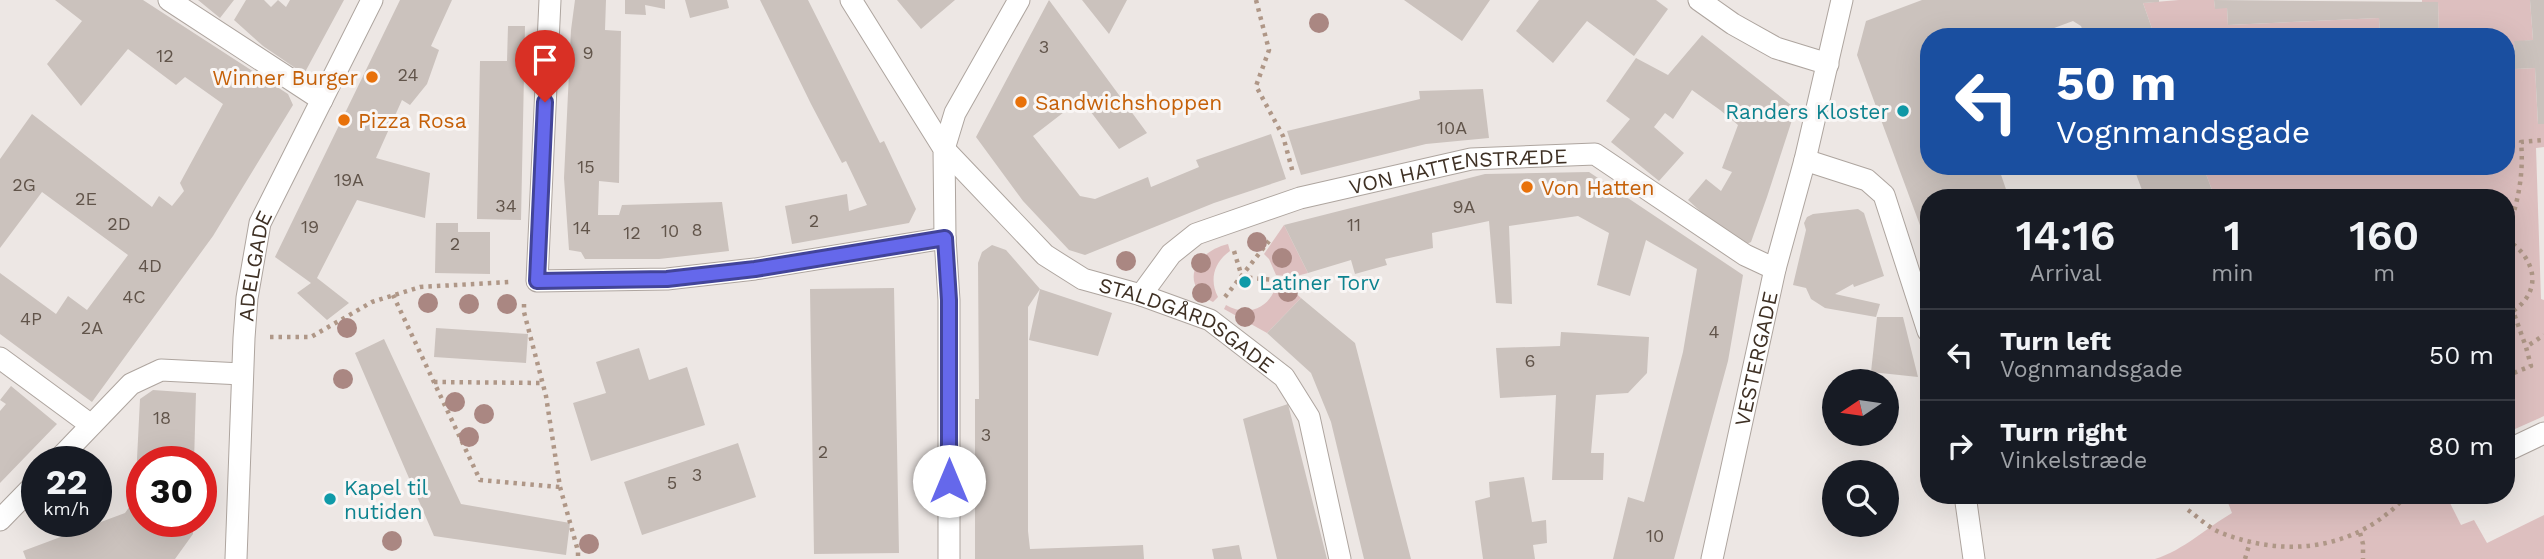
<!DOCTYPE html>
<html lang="en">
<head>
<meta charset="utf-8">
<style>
  :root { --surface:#171b24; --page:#20242c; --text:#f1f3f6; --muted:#9ea1a6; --line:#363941 }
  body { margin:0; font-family:"Work Sans",sans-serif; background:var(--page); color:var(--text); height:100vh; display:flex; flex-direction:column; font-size:26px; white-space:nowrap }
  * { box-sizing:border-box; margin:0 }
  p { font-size:23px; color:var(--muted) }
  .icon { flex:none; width:38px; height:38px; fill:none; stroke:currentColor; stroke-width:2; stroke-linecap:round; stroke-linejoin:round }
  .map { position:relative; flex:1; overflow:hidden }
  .details { position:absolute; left:1920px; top:189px; width:595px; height:315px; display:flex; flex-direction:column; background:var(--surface); border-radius:28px; box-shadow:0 7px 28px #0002 }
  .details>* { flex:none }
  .banner { position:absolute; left:1920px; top:28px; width:595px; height:147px; border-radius:28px; box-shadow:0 7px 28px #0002; background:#1a4fa0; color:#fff; overflow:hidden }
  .needle { width:46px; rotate:257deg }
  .controls { position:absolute; left:1822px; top:369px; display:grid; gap:14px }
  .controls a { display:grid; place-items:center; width:77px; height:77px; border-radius:50%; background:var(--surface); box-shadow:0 7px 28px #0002; font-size:35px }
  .speed { position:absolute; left:21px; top:446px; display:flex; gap:14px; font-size:35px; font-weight:700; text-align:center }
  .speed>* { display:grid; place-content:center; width:91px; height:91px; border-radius:50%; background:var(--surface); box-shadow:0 7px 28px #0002; line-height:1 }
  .speed small { font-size:18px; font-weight:400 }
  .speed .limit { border:10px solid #d22; background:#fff; color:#111 }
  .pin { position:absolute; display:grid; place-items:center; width:60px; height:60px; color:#fff; margin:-72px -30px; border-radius:50% 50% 50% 0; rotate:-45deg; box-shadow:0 0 7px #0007 }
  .pin .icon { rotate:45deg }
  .me { position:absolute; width:77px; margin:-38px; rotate:0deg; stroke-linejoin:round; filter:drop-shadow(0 0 5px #0008) }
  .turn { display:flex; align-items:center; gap:24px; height:147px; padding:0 21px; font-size:32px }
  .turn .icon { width:91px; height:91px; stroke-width:2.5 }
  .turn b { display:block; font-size:49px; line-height:60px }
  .eta { display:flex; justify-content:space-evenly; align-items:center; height:119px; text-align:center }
  .eta b { font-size:42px; font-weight:600; line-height:49px }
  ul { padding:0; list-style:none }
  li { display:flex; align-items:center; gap:21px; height:91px; padding:0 21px; border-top:2px solid var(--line) }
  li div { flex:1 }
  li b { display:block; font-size:26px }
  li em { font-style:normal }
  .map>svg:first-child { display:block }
  .green { fill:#ddbfbf }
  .building { fill:#cbc2bd }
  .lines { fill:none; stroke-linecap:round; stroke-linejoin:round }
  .minor-casing { stroke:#aea59f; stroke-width:23 }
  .path { stroke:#af9787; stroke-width:4.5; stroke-dasharray:3.5 5; stroke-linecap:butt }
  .minor { stroke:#fff; stroke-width:21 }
  .tree { fill:#aa8782 }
  .route-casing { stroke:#424499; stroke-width:18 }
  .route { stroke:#6568eb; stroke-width:12 }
  .food-dot { fill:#e8710a; stroke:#f9f6f5; stroke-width:2.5 }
  .culture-dot { fill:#0f9aa8; stroke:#f9f6f5; stroke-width:2.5 }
  .labels { text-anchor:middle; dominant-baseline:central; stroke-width:6; stroke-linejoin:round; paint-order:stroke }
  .number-label { font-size:18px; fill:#61544a }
  .food-label { font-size:21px; fill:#c56008; stroke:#f9f6f5; text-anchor:start }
  .culture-label { font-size:21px; fill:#0d838f; stroke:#f9f6f5; text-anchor:start }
  .street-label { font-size:21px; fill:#3e3024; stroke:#f9f6f5 }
</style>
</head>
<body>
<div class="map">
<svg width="2544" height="559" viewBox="0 0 2544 559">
  <rect width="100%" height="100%" fill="#ede7e4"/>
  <path class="green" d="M2179 0H2214L2215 8H2227L2228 25 2379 18 2380 37H2155L2143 3Z
    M2422 0H2530L2533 40 2514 42 2515 69 2535 68 2538 124H2544V147L2536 148 2541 299 2544 300V416L2506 433V348L2510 346 2506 335V198H2215L2203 166H2506V37H2439L2438 2 2422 3Z
    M1284 225 1308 273 1293 277 1276 275 1269 259 1264 254Z
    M1228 244 1230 251C1214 262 1209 280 1218 297L1213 302C1178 284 1195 252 1228 244Z
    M1276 285 1288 286 1301 298 1267 333 1224 309 1226 305C1247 317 1270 309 1276 285Z
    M2225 495H2446L2461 525 2474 520 2487 543 2544 515V559H2155C2184 550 2206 528 2232 513Z"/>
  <path class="building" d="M55 0H143L288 94 293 105 213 236 92 402 0 334V273L56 314 68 296 87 310 128 255 42 192 0 248V159L32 114 152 207 159 196 172 206 184 191 180 183 223 104 185 77 176 85 128 49 81 106 47 64 82 21Z
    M198 0H234L220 18Z
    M246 0H264L271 7 278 0 286 7 290 0H344L304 74 263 46 234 20Z
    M400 0H452L431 46 439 50 427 84 410 105 402 100 376 158 430 173 425 218 357 200 317 278 349 303 327 320 297 293 311 283 275 257Z
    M575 0H606L605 30 621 31 619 183 599 181 598 215H619L622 205 722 202 729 251 659 259H585L581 252 569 250 564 178 571 30Z
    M625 0H665V9L645 5 646 15 625 14Z
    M685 0H727L729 8 690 18Z
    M760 0H808L880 143 884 141 916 209 909 223 792 244 785 206 847 194 849 211 867 205 846 161 842 163 811 104Z
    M897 0H955L921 29Z
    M1049 0 1147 133 1119 149 1081 99 1033 136 1080 196 1095 199 1148 177 1151 187 1199 167 1196 160 1271 134 1286 179 1214 203 1085 255 1069 250 1023 201 976 137Z
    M1082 0H1127L1109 34Z
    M1404 0H1490L1462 41Z
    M1539 0H1656L1668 9 1634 56 1587 21 1553 63 1516 31Z
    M1922 0H2159V2L2143 3 2155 37H2085L2081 26 2073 21 2030 37H1928V166H1998L2009 198H1928V247L1857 55 1866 21Z
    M2214 0 2438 2 2439 37H2380L2379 18 2228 25 2227 8 2215 9Z
    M2530 0H2544V124H2538L2535 68 2515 69 2514 41 2533 40Z
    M508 26H525L521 220 477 219 480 61H507Z
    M1702 35 1791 105 1792 120 1767 197 1751 242 1743 246 1724 233 1688 200 1706 179 1721 191 1732 172 1722 168 1738 125 1720 110 1692 90 1673 119 1665 113 1654 127 1684 153 1659 181 1611 142 1630 119 1606 101 1636 58 1668 75Z
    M1483 89 1489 138 1426 144 1301 175 1287 131 1420 99 1419 91Z
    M2133 166H2203L2215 198H2145Z
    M1589 172 1743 275 1728 361 1674 559H1613L1628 497 1644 502 1683 352 1697 269 1646 240 1630 296 1597 285 1609 233 1578 216 1509 226 1512 304 1496 303 1489 221 1432 233 1433 248 1385 259 1387 265 1355 274 1351 260 1308 273 1284 225 1485 174Z
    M1858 209 1864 213 1884 276 1854 287 1853 284 1835 294 1880 304 1876 317 1825 308 1811 299 1806 288 1793 285 1806 230 1804 223 1807 217 1813 214Z
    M436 223H458V232H490V274L435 273Z
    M992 245 1006 250 1040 289 1112 313 1098 356 1029 340 1040 289 1028 307V531L1030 549 1143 545 1144 559H975V399H979L978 263 982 252Z
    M894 288 899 553 814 554 810 289Z
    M1301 298 1355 343 1411 559H1364L1331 422 1311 373 1267 333Z
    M1877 317H1903L1918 377 1871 372Z
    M436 328 528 334 526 363 434 357Z
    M1561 332 1649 337 1647 373 1628 393 1596 395 1591 453H1604L1603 480H1552L1556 395 1500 398 1496 348 1560 346Z
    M384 339 461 504 570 523 566 555 434 536 355 353Z
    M639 348 649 380 687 367 705 425 591 461 573 403 606 393 596 362Z
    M11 386 57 424 0 483V411L6 404 0 400Z
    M153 390 196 393 194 462H142V522H193V534L175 559H26L23 551 125 513 135 499 140 399Z
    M1288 404 1327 559H1277L1243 419Z
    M738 443 756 497 642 535 624 482Z
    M1524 477 1532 522 1546 520 1547 543 1533 545 1535 559H1483L1475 501 1490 497 1489 482Z
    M1239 545 1242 559H1214L1212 549Z"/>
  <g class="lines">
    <defs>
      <g id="minor">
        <path d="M169 0 322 100"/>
        <path d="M550 0 537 281 667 279 755 269 945 238"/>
        <path d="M851 0 944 149 945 238 949 300V559"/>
        <path d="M1699 0 1733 24 1776 48 1828 64"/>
        <path id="s1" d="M944 149 1045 255 1083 279 1141 295 1210 320 1284 377 1309 417 1340 559"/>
        <path d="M944 149 955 113 1019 0"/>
        <path d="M1805 160 1867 180 1884 195 1928 331"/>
        <path id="s2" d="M1141 295 1171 254 1196 234 1300 198 1471 159 1595 154 1745 255 1775 269"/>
        <path d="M0 358 91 425"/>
        <path d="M2506 451 2544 433"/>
        <path d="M56 462 131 384 161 370 242 374"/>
        <path d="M1965 495 1974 559"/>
        <path d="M0 520 37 482"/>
        <path id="s3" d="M236 559 244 338 247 298 260 223 372 0"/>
        <path id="s4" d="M1712 559 1775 269 1805 160 1842 0"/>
      </g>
    </defs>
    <use href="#minor" class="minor-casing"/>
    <path class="path" d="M1256 0 1269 50 1256 86 1283 136 1293 173
      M2506 234C2518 205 2524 174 2521 142L2544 140
      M2506 239C2535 257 2544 290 2513 311L2526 347
      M1234 251 1242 277 1295 282 1308 289
      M393 295 480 480 560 487
      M1225 297 1269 241
      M524 304V312L546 396 560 487 578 551V559
      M270 337H311L372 302 420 287 509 282
      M2506 376 2531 366 2526 347 2544 335
      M434 382 543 383
      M2188 510C2198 517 2208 527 2219 532 2286 559 2358 550 2407 495
      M2360 533 2363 544V559
      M2245 559 2250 542"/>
    <use href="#minor" class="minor"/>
  </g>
  <g class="tree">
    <circle cx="1319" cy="23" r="10"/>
    <circle cx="1257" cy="242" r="10"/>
    <circle cx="1282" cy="258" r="10"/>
    <circle cx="1126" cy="261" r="10"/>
    <circle cx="1201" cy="263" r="10"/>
    <circle cx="1288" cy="292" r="10"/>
    <circle cx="1202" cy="293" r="10"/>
    <circle cx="428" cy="303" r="10"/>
    <circle cx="469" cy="304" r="10"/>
    <circle cx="507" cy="304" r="10"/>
    <circle cx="1245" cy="317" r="10"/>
    <circle cx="347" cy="328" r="10"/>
    <circle cx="343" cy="379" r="10"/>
    <circle cx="455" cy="402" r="10"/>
    <circle cx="484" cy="414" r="10"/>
    <circle cx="469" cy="437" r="10"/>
    <circle cx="392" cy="541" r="10"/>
    <circle cx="589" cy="544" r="10"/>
  </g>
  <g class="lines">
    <defs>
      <path id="route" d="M545 102 537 281 667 279 755 269 945 238 949 300V481"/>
    </defs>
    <use href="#route" class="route-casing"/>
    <use href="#route" class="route"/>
  </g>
  <g class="food-dot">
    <circle cx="372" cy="77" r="7"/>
    <circle cx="1021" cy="102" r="7"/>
    <circle cx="344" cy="120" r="7"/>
    <circle cx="1527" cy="187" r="7"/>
  </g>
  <g class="culture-dot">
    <circle cx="1903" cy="111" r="7"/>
    <circle cx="1245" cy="282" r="7"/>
    <circle cx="330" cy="499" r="7"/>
  </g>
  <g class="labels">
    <g class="number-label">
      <text x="1044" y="46">3</text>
      <text x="588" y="52">9</text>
      <text x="165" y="55">12</text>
      <text x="408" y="74">24</text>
      <text x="1452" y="127">10A</text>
      <text x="586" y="166">15</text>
      <text x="349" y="179">19A</text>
      <text x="24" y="184">2G</text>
      <text x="86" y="198">2E</text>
      <text x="506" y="205">34</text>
      <text x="1464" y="206">9A</text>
      <text x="814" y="220">2</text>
      <text x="119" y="223">2D</text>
      <text x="1354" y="224">11</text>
      <text x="310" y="226">19</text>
      <text x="582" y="227">14</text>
      <text x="697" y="229">8</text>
      <text x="670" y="230">10</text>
      <text x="632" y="232">12</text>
      <text x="455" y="243">2</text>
      <text x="150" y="265">4D</text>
      <text x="134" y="296">4C</text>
      <text x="31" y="318">4P</text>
      <text x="92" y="327">2A</text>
      <text x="1714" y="331">4</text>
      <text x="1530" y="360">6</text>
      <text x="162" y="417">18</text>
      <text x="986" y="434">3</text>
      <text x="823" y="451">2</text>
      <text x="697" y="474">3</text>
      <text x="672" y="482">5</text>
      <text x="1655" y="535">10</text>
    </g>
    <g class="food-label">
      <text x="358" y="77" text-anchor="end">Winner Burger</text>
      <text x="1035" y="102">Sandwichshoppen</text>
      <text x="358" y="120">Pizza Rosa</text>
      <text x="1541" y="187">Von Hatten</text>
    </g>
    <g class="culture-label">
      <text x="1889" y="111" text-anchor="end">Randers Kloster</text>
      <text x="1259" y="282">Latiner Torv</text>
      <text x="344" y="487">Kapel til<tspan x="344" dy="24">nutiden</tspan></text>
    </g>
    <g class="street-label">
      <text stroke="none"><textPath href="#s2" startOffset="354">VON HATTENSTRÆDE</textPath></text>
      <text stroke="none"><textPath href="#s3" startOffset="294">ADELGADE</textPath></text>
      <text stroke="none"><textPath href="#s1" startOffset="306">STALDGÅRDSGADE</textPath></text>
      <text stroke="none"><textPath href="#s4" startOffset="205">VESTERGADE</textPath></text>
    </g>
  </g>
</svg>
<div class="controls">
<a><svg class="needle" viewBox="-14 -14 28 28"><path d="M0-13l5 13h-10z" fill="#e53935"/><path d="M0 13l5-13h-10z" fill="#9ea1a6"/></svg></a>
<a><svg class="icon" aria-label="search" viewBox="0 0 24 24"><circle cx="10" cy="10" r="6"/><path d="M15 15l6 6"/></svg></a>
</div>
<div class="speed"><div>22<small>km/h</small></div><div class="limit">30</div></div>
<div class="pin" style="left:545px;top:102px;background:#d93025"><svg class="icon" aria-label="arrive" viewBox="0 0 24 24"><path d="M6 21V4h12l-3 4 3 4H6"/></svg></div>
<svg class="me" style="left:949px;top:481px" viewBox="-20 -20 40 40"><circle r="19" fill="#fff"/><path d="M0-13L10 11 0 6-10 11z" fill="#6568eb"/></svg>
<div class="banner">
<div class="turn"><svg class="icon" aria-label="left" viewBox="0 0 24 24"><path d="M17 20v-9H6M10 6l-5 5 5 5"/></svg><div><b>50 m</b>Vognmandsgade</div></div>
</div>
<section class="details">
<div class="eta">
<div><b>14:16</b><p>Arrival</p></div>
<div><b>1</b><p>min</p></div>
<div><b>160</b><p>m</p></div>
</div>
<ul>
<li><svg class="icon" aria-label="left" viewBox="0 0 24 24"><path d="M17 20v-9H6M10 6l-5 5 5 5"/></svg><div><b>Turn left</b><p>Vognmandsgade</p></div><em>50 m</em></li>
<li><svg class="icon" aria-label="right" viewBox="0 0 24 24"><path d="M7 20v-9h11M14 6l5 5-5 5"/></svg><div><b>Turn right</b><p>Vinkelstræde</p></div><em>80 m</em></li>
</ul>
</section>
</div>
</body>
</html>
